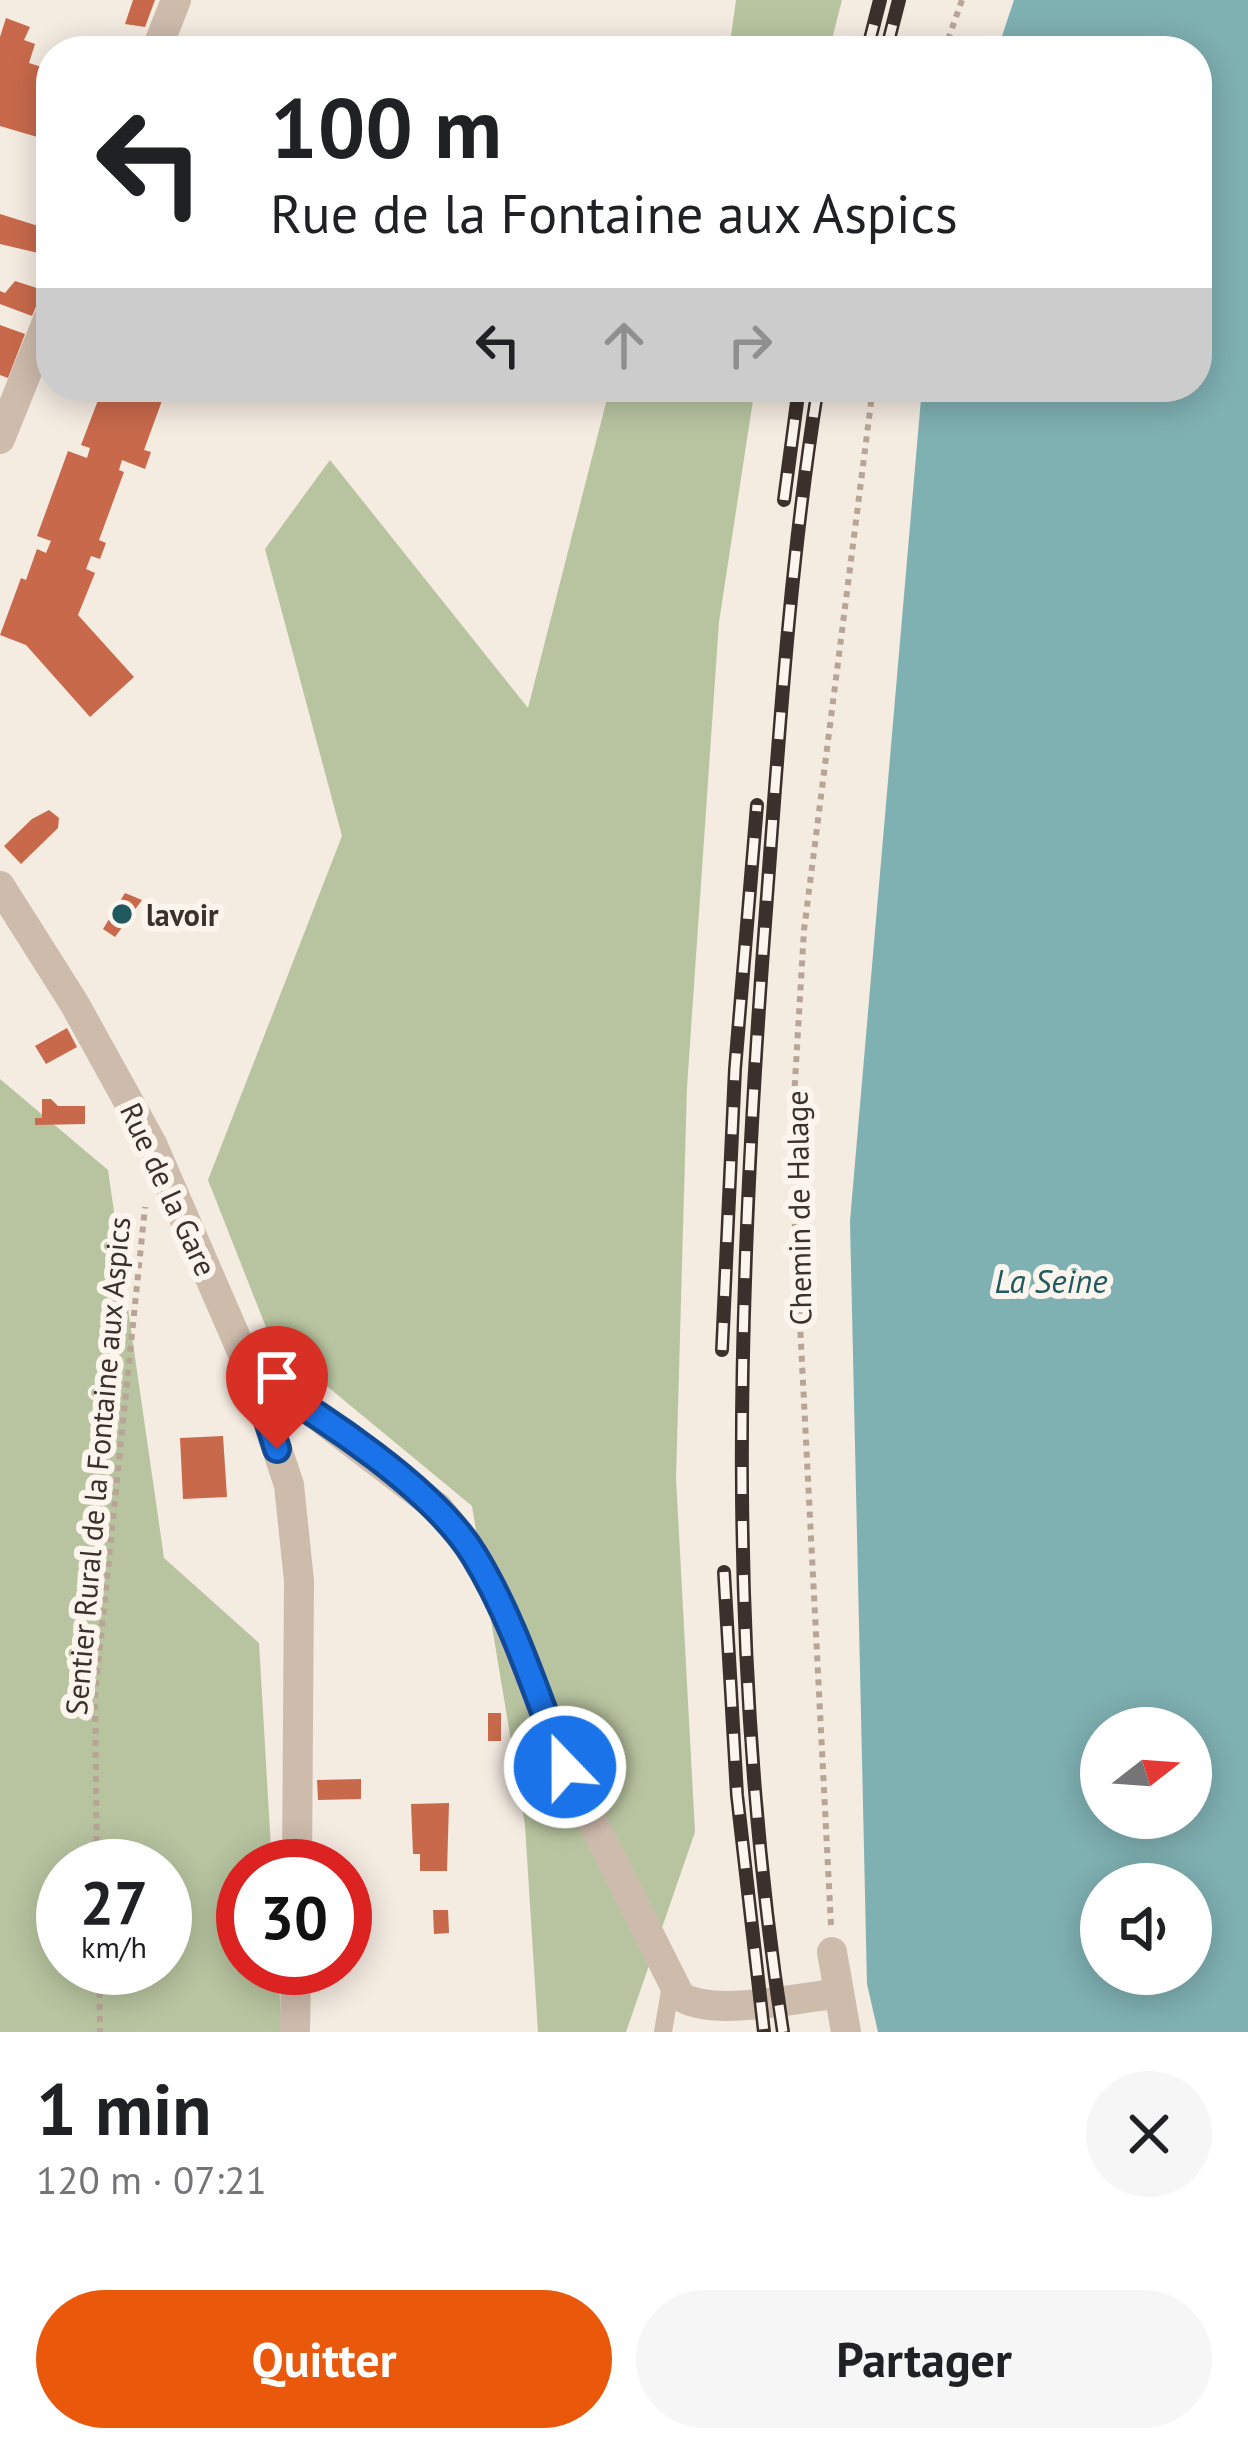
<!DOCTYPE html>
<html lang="fr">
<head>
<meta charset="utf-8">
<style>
  :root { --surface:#fff; --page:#f6f6f6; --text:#202124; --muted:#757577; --accent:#ea580c }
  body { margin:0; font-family:"PT Sans",sans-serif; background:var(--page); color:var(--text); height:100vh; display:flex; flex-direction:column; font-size:45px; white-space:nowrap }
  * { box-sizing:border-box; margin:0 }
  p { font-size:39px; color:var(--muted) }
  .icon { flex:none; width:66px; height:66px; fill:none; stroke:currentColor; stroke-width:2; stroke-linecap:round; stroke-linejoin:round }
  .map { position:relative; height:2032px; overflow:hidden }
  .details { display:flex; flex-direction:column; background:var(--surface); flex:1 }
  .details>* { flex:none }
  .top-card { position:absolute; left:36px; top:36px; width:1176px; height:366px; border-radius:48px; box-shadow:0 6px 30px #0003; background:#fff; color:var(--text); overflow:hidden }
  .needle { width:78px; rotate:73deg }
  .controls { position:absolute; left:1080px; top:1707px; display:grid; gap:24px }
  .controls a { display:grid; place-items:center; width:132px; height:132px; border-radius:50%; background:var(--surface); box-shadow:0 6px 30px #0003; font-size:60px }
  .speed { position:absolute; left:36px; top:1839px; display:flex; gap:24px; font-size:60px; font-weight:700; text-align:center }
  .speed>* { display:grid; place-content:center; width:156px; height:156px; border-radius:50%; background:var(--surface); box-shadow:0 6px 30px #0003; line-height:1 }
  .speed small { font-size:30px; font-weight:400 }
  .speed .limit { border:18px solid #d22; background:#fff; color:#111 }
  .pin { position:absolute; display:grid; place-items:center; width:102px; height:102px; color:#fff; margin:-123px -51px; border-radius:50% 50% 50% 0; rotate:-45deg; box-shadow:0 0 12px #0007 }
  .pin .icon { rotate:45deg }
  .me { position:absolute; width:132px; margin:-66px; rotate:338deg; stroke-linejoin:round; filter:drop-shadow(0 0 9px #0008) }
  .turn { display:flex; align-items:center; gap:42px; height:252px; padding:0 36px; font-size:54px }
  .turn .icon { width:156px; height:156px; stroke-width:2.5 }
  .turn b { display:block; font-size:84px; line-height:102px }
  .lanes { display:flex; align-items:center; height:114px; padding:0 36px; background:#0003; justify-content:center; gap:60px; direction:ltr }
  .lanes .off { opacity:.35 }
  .round { display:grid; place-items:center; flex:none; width:126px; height:126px; border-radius:63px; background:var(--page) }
  .summary { display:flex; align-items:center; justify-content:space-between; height:204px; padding:0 36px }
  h1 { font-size:72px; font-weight:700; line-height:90px }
  .button { display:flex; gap:24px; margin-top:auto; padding:24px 36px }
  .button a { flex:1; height:138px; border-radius:72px; background:var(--accent); color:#fff; font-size:48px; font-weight:700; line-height:138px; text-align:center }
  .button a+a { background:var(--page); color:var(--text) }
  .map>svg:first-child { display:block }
  .green { fill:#b8c4a0; fill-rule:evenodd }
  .water { fill:#7fb0b2; fill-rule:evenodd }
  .building { fill:#c8694b }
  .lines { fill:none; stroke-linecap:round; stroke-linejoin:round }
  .path { stroke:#b9a596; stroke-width:6; stroke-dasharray:6 6; stroke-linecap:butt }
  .lane { stroke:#cdbbac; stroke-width:18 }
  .street { stroke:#cdbbac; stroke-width:30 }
  .rail-casing { stroke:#3b302b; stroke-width:14 }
  .rail { stroke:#fbf5ee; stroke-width:9; stroke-dasharray:27; stroke-linecap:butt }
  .route-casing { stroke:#114b97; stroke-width:30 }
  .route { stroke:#1a73e8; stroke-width:21 }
  .poi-dot { fill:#1f5a5e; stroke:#fbf5ee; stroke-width:4.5 }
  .labels { text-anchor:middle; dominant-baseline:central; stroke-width:12; stroke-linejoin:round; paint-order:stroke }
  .poi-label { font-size:30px; font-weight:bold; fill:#3b302b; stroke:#fbf5ee; text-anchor:start }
  .street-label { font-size:30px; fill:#3b302b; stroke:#fbf5ee }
  .water-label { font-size:33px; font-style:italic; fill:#1f5a5e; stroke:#fbf5ee }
</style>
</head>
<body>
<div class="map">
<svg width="1248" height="2032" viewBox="0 0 1248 2032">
  <rect width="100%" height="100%" fill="#f4ebe1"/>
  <path class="green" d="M736 0H842L829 51H729Z
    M610 387H755L719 622 687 1087 676 1478 695 1832 626 2032H538L525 1825 472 1506 271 1340 208 1180 342 836 265 549 330 460 528 708Z
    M0 1079 108 1170 164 1558 259 1643 272 1866H243V1968H278L282 2032H0ZM63 1866H165V1968H63Z"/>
  <path class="water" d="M1014 0H1248V2032H878L867 1984 850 1221 922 387H1197V51H997ZM1101 1728H1191V1818H1101ZM1101 1884H1191V1974H1101Z"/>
  <path class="building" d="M133 0H155L145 27 125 24Z
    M6 18 30 27 24 40 35 44 29 63 51 70V141L0 126V37Z
    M0 214 51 230V256L0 244Z
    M15 281 43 290 32 316 0 304V291L5 293Z
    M0 325 25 334 8 378 0 375Z
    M103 387H167L144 450 151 452 145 469 122 460 119 470 124 472 99 540 106 543 100 559 91 556 86 569 95 573 78 615 134 677 90 717 26 645 0 635 21 578 26 580 37 549 46 553 51 541 37 536 68 451 87 458 90 448 81 445Z
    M49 810 59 818 58 828 21 864 4 846 32 819Z
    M125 893 142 900 115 937 103 929Z
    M67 1028 77 1047 46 1064 35 1046Z
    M42 1099H51L58 1106H85V1124L35 1125V1118H42Z
    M223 1436 227 1497 183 1499 180 1438Z
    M488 1713H501V1741H488Z
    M361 1779V1799L318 1800 317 1780Z
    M449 1803 447 1871H420V1854H413L411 1804Z
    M433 1910H448L449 1933 434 1934Z"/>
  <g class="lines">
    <path class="path" d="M944 51 962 0
      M97 1866 95 1695 145 1207
      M831 1925 791 1149 804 930 873 387
      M99 1968 100 2032"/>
    <path class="lane" d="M663 2032 671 1985"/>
    <path class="street" d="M156 51 176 0
      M0 439 51 312
      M0 886 74 1003 152 1144 253 1377 289 1485 299 1581 297 1866
      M253 1377 307 1408 438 1508 473 1551 498 1597 565 1767 680 1996C713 2018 797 1997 837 1994
      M832 1952 846 2032
      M295 2032 296 1968"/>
    <defs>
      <path id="rail" d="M867 51 880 0
        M886 51 899 0
        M784 500 799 387
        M722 1350 735 1069 757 805
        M724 1572 737 1795 764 2032
        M783 2032C725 1652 737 1292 766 910 779 736 790 560 818 387"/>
    </defs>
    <use href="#rail" class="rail-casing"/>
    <use href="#rail" class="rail"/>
  </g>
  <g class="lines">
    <defs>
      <path id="route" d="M277 1449 254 1376C321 1415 434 1489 474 1555 514 1620 537 1697 565 1767"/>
    </defs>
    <use href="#route" class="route-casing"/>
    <use href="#route" class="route"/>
  </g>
  <circle class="poi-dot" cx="122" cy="914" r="12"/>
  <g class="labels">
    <g class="poi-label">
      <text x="146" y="914">lavoir</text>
    </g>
    <g class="street-label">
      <text transform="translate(169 1189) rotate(65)">Rue de la Gare</text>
      <text transform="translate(798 1208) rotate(-91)">Chemin de Halage</text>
      <text transform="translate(97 1466) rotate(-85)">Sentier Rural de la Fontaine aux Aspics</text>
    </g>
    <g class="water-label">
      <text x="1051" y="1280">La Seine</text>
    </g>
  </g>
</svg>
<div class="controls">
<a><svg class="needle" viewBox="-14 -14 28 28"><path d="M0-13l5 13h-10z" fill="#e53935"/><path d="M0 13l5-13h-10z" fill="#757577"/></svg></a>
<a><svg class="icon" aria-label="sound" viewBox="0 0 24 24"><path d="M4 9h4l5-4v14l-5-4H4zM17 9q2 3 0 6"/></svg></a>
</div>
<div class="speed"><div>27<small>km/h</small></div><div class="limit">30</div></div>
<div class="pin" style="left:277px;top:1449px;background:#d93025"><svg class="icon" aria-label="arrive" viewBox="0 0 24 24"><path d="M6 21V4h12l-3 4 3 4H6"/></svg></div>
<svg class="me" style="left:565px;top:1767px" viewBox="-20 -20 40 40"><circle r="17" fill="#1a73e8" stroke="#fff" stroke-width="3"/><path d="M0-11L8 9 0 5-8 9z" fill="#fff"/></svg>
<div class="top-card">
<div class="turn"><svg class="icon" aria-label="left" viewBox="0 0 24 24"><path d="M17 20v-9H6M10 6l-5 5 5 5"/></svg><div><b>100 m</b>Rue de la Fontaine aux Aspics</div></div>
<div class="lanes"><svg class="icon" aria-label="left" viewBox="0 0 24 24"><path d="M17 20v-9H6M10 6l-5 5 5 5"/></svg><svg class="icon off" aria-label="ahead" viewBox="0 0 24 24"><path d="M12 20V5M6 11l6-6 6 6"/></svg><svg class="icon off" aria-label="right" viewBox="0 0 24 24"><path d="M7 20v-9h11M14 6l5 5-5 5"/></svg></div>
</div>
</div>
<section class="details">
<div class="summary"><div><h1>1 min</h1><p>120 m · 07:21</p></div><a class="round"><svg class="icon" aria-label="close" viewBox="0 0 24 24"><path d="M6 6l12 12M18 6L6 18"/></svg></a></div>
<div class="button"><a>Quitter</a><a>Partager</a></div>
</section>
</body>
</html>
